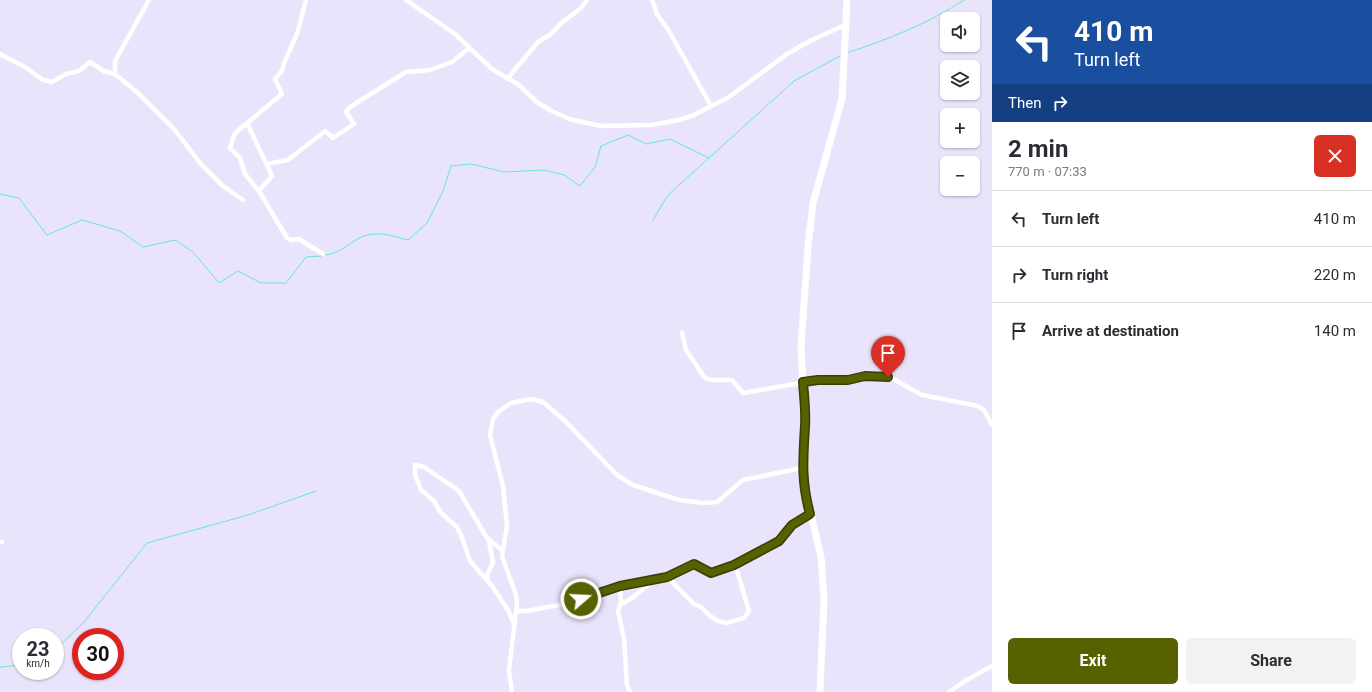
<!DOCTYPE html>
<html lang="en">
<head>
<meta charset="utf-8">
<style>
  :root { --surface:#fff; --page:#f2f2f3; --text:#2b2b33; --muted:#7c7c81; --line:#e1e1e2; --accent:#586100 }
  body { margin:0; font-family:Roboto,sans-serif; background:var(--page); color:var(--text); height:100vh; display:flex; flex-direction:column; font-size:15px; white-space:nowrap }
  * { box-sizing:border-box; margin:0 }
  p { font-size:13px; color:var(--muted) }
  .icon { flex:none; width:22px; height:22px; fill:none; stroke:currentColor; stroke-width:2; stroke-linecap:round; stroke-linejoin:round }
  .map { position:relative; flex:1; overflow:hidden }
  .side { display:flex; flex-direction:column; background:var(--surface); width:380px }
  .side>* { flex:none }
  .top-card { background:#1a4fa0; color:#fff; overflow:hidden }
  .buttons { position:absolute; left:940px; top:12px; display:grid; gap:8px }
  .buttons a { display:grid; place-items:center; width:40px; height:40px; border-radius:6px; background:var(--surface); box-shadow:0 1px 3px #0004; font-size:20px }
  .speed { position:absolute; left:12px; top:628px; display:flex; gap:8px; font-size:20px; font-weight:700; text-align:center }
  .speed>* { display:grid; place-content:center; width:52px; height:52px; border-radius:50%; background:var(--surface); box-shadow:0 1px 3px #0004; line-height:1 }
  .speed small { font-size:10px; font-weight:400 }
  .speed .limit { border:6px solid #d22; background:#fff; color:#111 }
  .pin { position:absolute; display:grid; place-items:center; width:34px; height:34px; color:#fff; margin:-41px -17px; border-radius:50% 50% 50% 0; rotate:-45deg; box-shadow:0 0 4px #0007 }
  .pin .icon { rotate:45deg }
  .me { position:absolute; width:44px; margin:-22px; rotate:71deg; stroke-linejoin:round; filter:drop-shadow(0 0 3px #0008) }
  .turn { display:flex; align-items:center; gap:14px; height:84px; padding:0 16px; font-size:18px }
  .turn .icon { width:52px; height:52px; stroke-width:2.5 }
  .turn b { display:block; font-size:28px; line-height:34px }
  .then { display:flex; align-items:center; height:38px; padding:0 16px; background:#0003; gap:8px; font-size:15px }
  .round { display:grid; place-items:center; flex:none; width:42px; height:42px; border-radius:6px; background:var(--page) }
  .summary { display:flex; align-items:center; justify-content:space-between; height:68px; padding:0 16px }
  h1 { font-size:24px; font-weight:700; line-height:30px }
  .primary-button { display:flex; gap:8px; margin-top:auto; padding:8px 16px }
  .primary-button a { flex:1; height:46px; border-radius:6px; background:var(--accent); color:#fff; font-size:16px; font-weight:700; line-height:46px; text-align:center }
  .primary-button a+a { background:var(--page); color:var(--text) }
  ul { padding:0; list-style:none }
  li { display:flex; align-items:center; gap:12px; height:56px; padding:0 16px; border-top:1px solid var(--line) }
  li div { flex:1 }
  li b { display:block; font-size:15px }
  li em { font-style:normal }
  main { display:flex; flex:1; min-height:0 }
  .map>svg:first-child { display:block }
  .lines { fill:none; stroke-linecap:round; stroke-linejoin:round }
  .stream { stroke:#64e9cb; stroke-width:1 }
  .street { stroke:#fff; stroke-width:4.5 }
  .secondary { stroke:#fff; stroke-width:7 }
  .route-casing { stroke:#393f00; stroke-width:10 }
  .route { stroke:#586100; stroke-width:7 }
</style>
</head>
<body>
<main>
<div class="map">
<svg width="992" height="692" viewBox="0 0 992 692">
  <rect width="100%" height="100%" fill="#e9e4fb"/>
  <g class="lines">
    <path class="stream" d="M847 53C888 39 928 24 964 0
      M0 194 19 198 47 235 82 220 120 231 143 247 175 240 193 252 219 283 238 271 261 283H286L306 257 322 256
      M653 220 668 195 794 81 840 56
      M325 255C341 254 350 241 364 236 379 231 393 236 408 240L427 223 443 191 451 166 471 164 504 172 544 170 564 175 580 186 595 167 601 146 628 135 646 144 670 139 709 158
      M55 650 84 622 147 543 248 515 316 491
      M0 667 21 665"/>
    <path class="street" d="M306 0 297 34 284 63 282 71 275 79 282 94 235 133 230 148 240 158 245 174 259 191 287 238 291 240 299 239 323 254
      M406 0 455 34 492 69 519 85 538 103 550 110 569 119 601 126 651 125 679 120 694 115 729 97 787 54 810 41 845 25
      M652 0 657 14 669 31 711 106
      M0 54 25 67 43 80 52 82 66 74 79 71 90 62 104 71 115 74 138 93 174 129 201 164 223 186 243 200
      M115 74V61L149 0
      M507 79 538 42 551 34 560 24 581 8 587 0
      M247 123 272 176 259 191
      M267 164 288 160 325 131 333 138 354 124 346 112 350 107 406 72 430 70 452 62 469 48
      M682 333 686 350 705 378 713 380H732L743 393 818 380H843L865 376 880 377 893 379 922 395 978 406 984 410 992 425
      M0 542H2
      M502 550 487 538 459 491 424 467 415 465V474L421 490 434 501 441 513 457 527 463 540 470 561 492 586 508 610 514 624
      M667 577 694 604 701 607 710 616 718 621 726 623 744 618 749 611 735 564
      M487 580 488 573 493 563 489 541
      M620 586 621 603 618 611 624 639 627 685 630 692
      M620 605 632 598 654 580
      M516 611H527L565 604 620 586 667 577 694 564 709 573 716 571 779 541 792 525 810 514
      M512 692 509 670 517 603 516 595 502 556 507 526 503 486 490 435 493 419 498 412 511 403 531 399 543 402 566 422 617 475 633 485 679 500 703 503 717 502 743 480 802 468
      M949 692 965 681 992 666"/>
    <path class="secondary" d="M820 692 824 599 821 557 803 480 802 454 805 424 801 347 808 246 813 203 842 99 847 0"/>
  </g>
  <g class="lines">
    <defs>
      <path id="route" d="M581 599 620 586 667 577 694 564 711 573 734 565 779 541 792 525 810 514C801 481 803 459 805 426 806 411 804 397 803 382L818 380H848L865 376 888 377"/>
    </defs>
    <use href="#route" class="route-casing"/>
    <use href="#route" class="route"/>
  </g>
</svg>
<div class="buttons">
<a><svg class="icon" aria-label="sound" viewBox="0 0 24 24"><path d="M4 9h4l5-4v14l-5-4H4zM17 9q2 3 0 6"/></svg></a>
<a><svg class="icon" aria-label="layers" viewBox="0 0 24 24"><path d="M12 4l9 5-9 5-9-5zM3 14l9 5 9-5"/></svg></a>
<a>+</a>
<a>−</a>
</div>
<div class="speed"><div>23<small>km/h</small></div><div class="limit">30</div></div>
<div class="pin" style="left:888px;top:377px;background:#d93025"><svg class="icon" aria-label="arrive" viewBox="0 0 24 24"><path d="M6 21V4h12l-3 4 3 4H6"/></svg></div>
<svg class="me" style="left:581px;top:599px" viewBox="-20 -20 40 40"><circle r="17" fill="#586100" stroke="#fff" stroke-width="3"/><path d="M0-11L8 9 0 5-8 9z" fill="#fff"/></svg>
</div>
<section class="side">
<div class="top-card">
<div class="turn"><svg class="icon" aria-label="left" viewBox="0 0 24 24"><path d="M17 20v-9H6M10 6l-5 5 5 5"/></svg><div><b>410 m</b>Turn left</div></div>
<div class="then">Then<svg class="icon" aria-label="right" viewBox="0 0 24 24"><path d="M7 20v-9h11M14 6l5 5-5 5"/></svg></div>
</div>
<div class="summary"><div><h1>2 min</h1><p>770 m · 07:33</p></div><a class="round" style="background:#d93025;color:#fff"><svg class="icon" aria-label="close" viewBox="0 0 24 24"><path d="M6 6l12 12M18 6L6 18"/></svg></a></div>
<ul>
<li><svg class="icon" aria-label="left" viewBox="0 0 24 24"><path d="M17 20v-9H6M10 6l-5 5 5 5"/></svg><div><b>Turn left</b></div><em>410 m</em></li>
<li><svg class="icon" aria-label="right" viewBox="0 0 24 24"><path d="M7 20v-9h11M14 6l5 5-5 5"/></svg><div><b>Turn right</b></div><em>220 m</em></li>
<li><svg class="icon" aria-label="arrive" viewBox="0 0 24 24"><path d="M6 21V4h12l-3 4 3 4H6"/></svg><div><b>Arrive at destination</b></div><em>140 m</em></li>
</ul>
<div class="primary-button"><a>Exit</a><a>Share</a></div>
</section>
</main>
</body>
</html>
